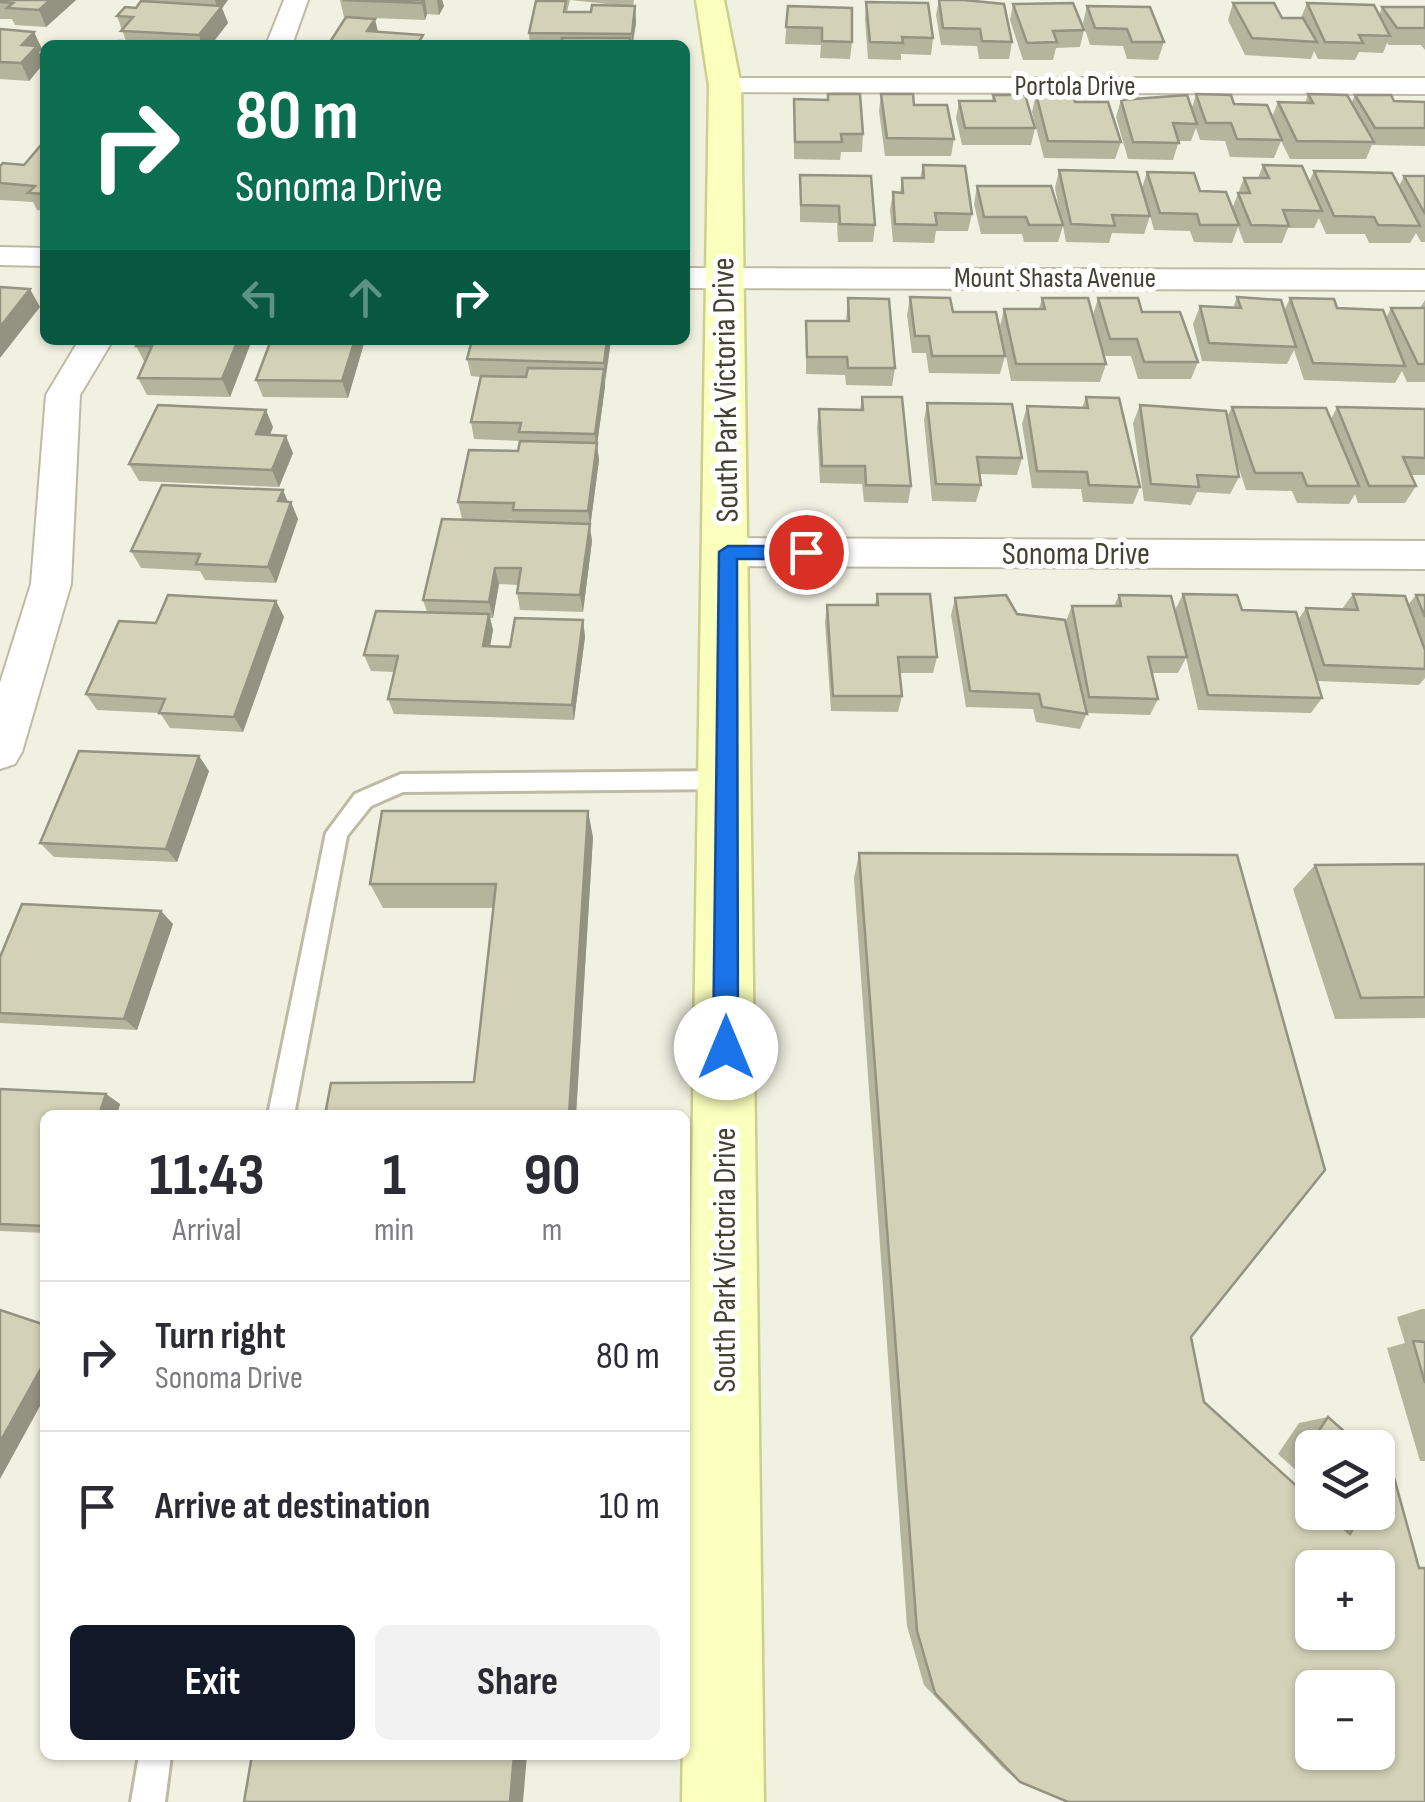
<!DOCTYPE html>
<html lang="en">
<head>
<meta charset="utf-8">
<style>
  :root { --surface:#fff; --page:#f2f2f3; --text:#2b2b33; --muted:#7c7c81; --line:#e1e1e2; --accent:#111827 }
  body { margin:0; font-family:"Sofia Sans Condensed",sans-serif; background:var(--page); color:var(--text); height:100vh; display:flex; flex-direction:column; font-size:38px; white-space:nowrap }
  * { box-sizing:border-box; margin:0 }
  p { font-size:32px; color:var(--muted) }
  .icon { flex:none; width:55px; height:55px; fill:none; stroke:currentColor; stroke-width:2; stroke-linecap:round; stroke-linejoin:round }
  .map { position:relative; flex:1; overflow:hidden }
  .side { position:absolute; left:40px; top:1110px; width:650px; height:650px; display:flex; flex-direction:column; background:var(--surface); border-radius:15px; box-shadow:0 2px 8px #0004 }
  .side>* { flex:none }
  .guide { position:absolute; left:40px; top:40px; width:650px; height:305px; border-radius:15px; box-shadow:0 2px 8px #0004; background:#0b6e4f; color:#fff; overflow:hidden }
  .buttons { position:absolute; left:1295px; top:1430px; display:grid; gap:20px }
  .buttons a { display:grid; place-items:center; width:100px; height:100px; border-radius:15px; background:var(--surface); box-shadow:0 2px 8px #0004; font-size:50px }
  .pin { position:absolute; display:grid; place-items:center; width:85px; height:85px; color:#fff; margin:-42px; border:5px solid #fff; border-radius:50%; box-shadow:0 2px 10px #0007 }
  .me { position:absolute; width:110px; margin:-55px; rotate:0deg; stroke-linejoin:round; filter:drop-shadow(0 0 8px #0008) }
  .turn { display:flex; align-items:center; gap:35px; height:210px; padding:0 30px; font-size:45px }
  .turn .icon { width:130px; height:130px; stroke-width:2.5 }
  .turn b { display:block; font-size:70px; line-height:85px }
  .lanes { display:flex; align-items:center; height:95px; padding:0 30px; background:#0003; justify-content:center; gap:50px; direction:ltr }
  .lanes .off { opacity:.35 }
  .eta { display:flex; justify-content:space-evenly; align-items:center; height:170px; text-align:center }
  .eta b { font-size:60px; font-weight:700; line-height:70px }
  .primary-button { display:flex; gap:20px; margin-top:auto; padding:20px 30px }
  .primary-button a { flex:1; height:115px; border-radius:15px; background:var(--accent); color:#fff; font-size:40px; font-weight:700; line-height:115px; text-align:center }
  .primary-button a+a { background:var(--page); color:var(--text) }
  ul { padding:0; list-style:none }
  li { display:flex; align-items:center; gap:30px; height:150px; padding:0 30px; border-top:2px solid var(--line) }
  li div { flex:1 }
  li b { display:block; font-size:38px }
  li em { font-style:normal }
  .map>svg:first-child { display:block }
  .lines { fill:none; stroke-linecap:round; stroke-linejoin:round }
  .lane-casing { stroke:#bdbba4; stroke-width:6 }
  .street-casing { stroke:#bdbba4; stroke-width:4 }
  .secondary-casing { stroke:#cdcf8e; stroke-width:5 }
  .lane { fill:#fff; fill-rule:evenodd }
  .street { fill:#fff; fill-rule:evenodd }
  .secondary { fill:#fbffbe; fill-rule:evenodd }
  .wall { fill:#b5b49d; fill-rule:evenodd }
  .shaded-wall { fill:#949280 }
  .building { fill:#d3d1b7; stroke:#949280; stroke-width:2.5; fill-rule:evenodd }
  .route { fill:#1a73e8; stroke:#114b97; stroke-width:2.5 }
  .labels { text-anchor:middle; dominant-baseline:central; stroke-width:10; stroke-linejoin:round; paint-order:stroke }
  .far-street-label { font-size:28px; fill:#434132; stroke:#fff }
  .street-label { font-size:32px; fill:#434132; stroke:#fff }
</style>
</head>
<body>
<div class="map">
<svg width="1425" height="1802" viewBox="0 0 1425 1802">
  <rect width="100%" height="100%" fill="#f1f1e2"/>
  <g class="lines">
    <defs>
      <path id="lane" d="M726 771 737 780 726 789 403 792 371 806 347 836 294 1115H268L326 833 355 794 401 774Z
        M139 1755H171L165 1802H131Z"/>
      <path id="street" d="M284 0H308L292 45H266Z
        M725 78H1425V94L715 92 711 86Z
        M0 247 45 248V266L0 265Z
        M685 268 1425 270V290L685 288Z
        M79 340H113L80 395 71 584 22 752 15 764 0 769V683L31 584 46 395Z
        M728 538 1425 541V569L728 566 714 562 709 552 714 542Z"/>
      <path id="secondary" d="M696 0H724L741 86 764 1802H682L709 86Z"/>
    </defs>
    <use href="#lane" class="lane-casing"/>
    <use href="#street" class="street-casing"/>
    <use href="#secondary" class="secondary-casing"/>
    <use href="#lane" class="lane"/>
    <use href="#street" class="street"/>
    <use href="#secondary" class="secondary"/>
  </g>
  <path class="wall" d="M0 0H76L46 27 15 25 12 19H0Z
    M140 0H228L222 8 228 23 211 45H112L126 41 117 16 136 8 141 2Z
    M340 0H442L444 6 439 15 427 14 425 20 344 17Z
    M535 0H634L633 6H635L636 23 633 45H530L529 33 535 5ZM570 0 626 6 591 12H567Z
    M939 0 1012 42 1009 59H979L977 46 941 45 936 15Z
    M866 2 933 38 931 55 901 54V60L868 59 865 19Z
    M1233 3 1282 18H1301L1307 3 1379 15 1382 7H1425V50L1421 45H1389L1387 43 1383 53 1359 52 1355 60 1318 59 1314 51 1311 59 1245 55 1228 20Z
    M1013 4 1084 30 1080 47 1056 48 1053 60H1023L1010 20Z
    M788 6 852 42 850 59 820 58 821 45 785 44Z
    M1087 6 1164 42 1158 60 1127 59 1123 46 1090 45 1083 23Z
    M0 29 34 32 42 49 39 52 44 63 29 81 0 79Z
    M881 94 914 105 954 139 951 156H885L879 111Z
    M1036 94 1075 102 1121 142 1115 159 1044 158 1032 112Z
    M1196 94 1272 117 1278 102 1305 103 1308 94 1352 102 1355 95 1394 101 1425 102V146L1372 145 1366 159H1290L1281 141 1274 158 1230 157 1225 141 1200 140 1196 128 1191 141H1179L1173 160 1128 159 1116 117 1121 100 1192 108Z
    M993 95 1035 128 1031 145H962L956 118 959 101H992Z
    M794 99 863 134 862 152H841L840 160 794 159Z
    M45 145V211L37 210 33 202 0 200V166L24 165Z
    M923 165 972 214 968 231H936L934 243 893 242 890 210 893 192 900 193 902 178H920Z
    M1263 165 1309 182 1314 171 1399 186 1404 176H1425V242H1421L1416 233 1410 243H1369L1365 234H1326L1319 218 1314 228H1288L1282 243H1244L1238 227 1232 243 1194 242 1190 231 1154 230 1149 212 1150 216 1144 234 1112 233 1109 243 1066 242 1063 226 1058 242H1024L1022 234H981L974 204 977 186 1061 218 1055 188 1059 170 1142 188 1147 172 1200 191 1232 209 1244 178H1258Z
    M800 175 875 225 873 242H838L837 223 800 222Z
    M910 297 1005 356 1000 374 929 373 926 353H912L907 315Z
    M1237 297 1284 311 1290 298 1386 318 1391 308H1420L1425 300V382H1407L1402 371 1395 383 1304 380 1294 350 1287 364 1202 361 1193 324 1200 306 1233 308Z
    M848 298 895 368 892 386 846 385 845 375 806 374V321H846Z
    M1042 298 1093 315 1098 298 1142 312 1198 362 1191 379H1138L1131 356H1104L1106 364 1100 382 1011 381 1000 326 1004 309H1039Z
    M139 340H252L230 397 147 395 138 378 145 363 136 346Z
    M271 340H365L348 398 263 397 256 380Z
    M611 340 597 445 599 460 590 528 592 541 583 612 520 610 517 593 518 585 499 584 493 618H490L493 630 490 647H510L583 620 585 637 574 720 394 714 388 699 394 672 371 671 364 655 427 612 423 600 515 522V520L462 519 458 502 518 451 520 441 474 439 471 422 481 377 471 376 467 359Z
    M862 397 911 486 908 503 864 502 862 484 820 483 817 427 819 409 860 410Z
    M1086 397 1140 487 1133 504 1083 502 1081 489 1032 488 1022 424 1027 406 1082 408Z
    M927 403 1022 458 1017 475 979 474 981 485 976 502 932 501 924 420Z
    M1140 405 1227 417 1232 407 1331 419 1337 407 1425 409V475H1411L1416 486 1405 503H1358L1355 494 1349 504 1297 503 1292 491 1246 490 1236 460 1239 477 1230 494 1197 492 1191 505 1144 501 1133 423Z
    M273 427 270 435 293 453 279 487 139 481 129 464Z
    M288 502 298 519 276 583 205 580 200 571 141 568 131 551Z
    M877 594 937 657 933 673H900L902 696 898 712 831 711 825 622 827 605H875Z
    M1183 594 1242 610 1298 620 1306 608 1342 609 1353 594 1408 605 1416 595H1425V678L1419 685 1317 681 1322 698 1311 713 1198 710 1186 658 1178 673H1152L1158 699 1150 715 1087 713 1080 729 1036 722 1033 709 966 707 951 615 955 598 1017 614 1066 621 1072 606H1114L1119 595 1175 610Z
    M276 601 284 617 243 732 170 728 160 713 97 710 86 694Z
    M209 771 177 862 54 857 40 843Z
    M593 837 576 1115H325L474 1082 493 908H383L370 884Z
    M859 853 1191 1337 1204 1402 1330 1516 1332 1512H1378L1419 1568 1020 1782 1004 1769 924 1685 907 1626 854 878Z
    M1425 864V1018L1335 1019 1293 889 1315 865Z
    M173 924 137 1030 0 1023V957Z
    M0 1089 106 1094 120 1104 117 1115H45V1233L0 1231Z
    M1422 1309H1425V1461H1420L1387 1348 1405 1343 1397 1317Z
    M1328 1417 1312 1448V1485L1278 1454 1299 1423Z"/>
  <path class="shaded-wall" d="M50 0H76L46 27 39 10Z
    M215 0H228L222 8 228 23 211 45H202L199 35 218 11Z
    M423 0H425L427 14 425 20 422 3Z
    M437 0H442L444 6 439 15Z
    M635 6 636 23 632 45V34Z
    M375 19 379 36 367 31Z
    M34 32 42 49 39 52 44 63 29 81 21 63 22 45Z
    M30 289 40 307 0 358V327Z
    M238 340H252L230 397 222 379Z
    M355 340H365L348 398 342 381Z
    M607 340H611L605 380 604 363Z
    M604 369 605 387 597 445 599 460 590 528 592 541 583 612 580 595 590 524 588 511 596 449 595 434Z
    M266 410 273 427 263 452 256 434Z
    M286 436 293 453 279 487 272 470Z
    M283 490 290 507 291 502 298 519 276 583 268 567 278 501Z
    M495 568 499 584 493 618 489 602Z
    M276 601 284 617 243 732 234 717Z
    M489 614 493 630 487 662 483 646Z
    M583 620 585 637 574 720 572 705Z
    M199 756 209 771 177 862 166 849Z
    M588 811 593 837 576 1115H569Z
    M161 911 173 924 137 1030 124 1019Z
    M106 1094 120 1104 117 1115H99Z
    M45 1361V1397L0 1479V1442Z
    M514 1755H527L523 1802H510Z"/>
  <path class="building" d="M0 0H50L39 10 7 8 13 3 0 2Z
    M343 0H423L422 3Z
    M939 0H964L1004 4 1012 42 982 41 980 29 943 28Z
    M141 1 222 6 199 35 121 31 133 17 117 16 125 7 136 8Z
    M536 1H566L564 12H591L592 5 635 6 632 34 529 33Z
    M866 2 928 3 933 38 902 37 903 43 870 42Z
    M1073 3 1084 30 1053 31 1057 42 1027 43 1013 4Z
    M1233 3H1274L1282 18H1303L1317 42 1252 38Z
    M1307 3 1374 5 1390 36 1359 35 1363 43 1325 42Z
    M788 6 852 8V42L822 41V28L786 27Z
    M1087 6 1150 7 1164 42H1132L1127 29 1095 28Z
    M1382 7H1425V28H1397Z
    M346 17 375 19 367 31 423 35 417 45H328Z
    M0 29 34 32 22 45 37 46 21 63 0 62Z
    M562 38H630L629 45H537L538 42 562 43Z
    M119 41 187 45H112Z
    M828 94H860L863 134H841L842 142H795L794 99 828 100Z
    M881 94H913L914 105H947L954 139 887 138Z
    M1036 94 1073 95 1075 102H1108L1121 142 1048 141Z
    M1196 94 1231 95 1234 104 1267 105 1282 140 1237 139 1231 123H1206Z
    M1308 94 1347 95 1374 142 1297 141 1278 102 1313 103Z
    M993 95H1025L1035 128H965L959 101H995Z
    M1187 95 1197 124 1173 123 1179 143 1133 142 1121 100Z
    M1355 95H1391L1394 101 1425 102V128H1375Z
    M41 145H45V194L28 193 35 186 0 183V166L3 163 24 165Z
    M923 165 965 166 972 214 935 213 937 225 895 224 893 192 903 193 902 178H924Z
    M1263 165 1302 166 1322 211 1283 210 1289 226 1251 225 1238 193H1250L1244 178H1269Z
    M1059 170 1137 172 1150 216 1112 215 1115 226 1071 224Z
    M1314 171 1392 173 1420 226 1378 225 1374 217 1334 216Z
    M1147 172 1194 173 1200 191 1226 192 1239 225H1200L1197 214 1160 213Z
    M800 175 871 176 875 225 840 224 839 206 801 205Z
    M1404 176H1425V214Z
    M977 186H1051L1063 225H1029L1026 217H984Z
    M0 287 30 289 0 327Z
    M910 297 950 298 953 312H996L1005 356H932L929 336H915Z
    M1237 297 1281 300 1296 347 1209 343 1200 306 1241 308Z
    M848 298 889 299 895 368H848L847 357H807L806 321H849Z
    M1042 298H1088L1106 364H1016L1004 309H1045Z
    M1098 298H1138L1142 312H1180L1198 362H1144L1137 339H1110Z
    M1290 298 1334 299 1337 308 1383 310 1405 366 1313 363Z
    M1391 308H1425V364H1418Z
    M139 340H238L222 379 138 378 152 346H136Z
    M271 340H355L342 381 256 380Z
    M472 340H607L604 363 467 359Z
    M528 368 604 369 595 434 519 432 521 423 471 422 481 376 526 377Z
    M862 397H902L911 486 866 485 865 466H822L819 409 863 410Z
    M1086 397 1119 398 1140 487 1089 485 1087 472 1037 471 1027 406 1088 408Z
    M927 403 1012 404 1022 458 977 457 981 485 936 484Z
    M158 405 266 410 256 434 286 436 272 470 129 464Z
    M1140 405 1226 411 1239 477 1197 475 1199 487 1151 484Z
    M1232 407 1326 408 1359 486H1307L1302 473H1255Z
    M1337 407 1425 409V458L1403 457 1416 486H1369Z
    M520 441 597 443 588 511 513 510 514 503 458 502 469 450 518 451Z
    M162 485 283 490 278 501 291 502 268 567 196 564 200 554 131 551Z
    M442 519 590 524 580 595 517 593 521 568H495L489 602 423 600Z
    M877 594H930L937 657H898L902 696H833L827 605H878Z
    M1183 594 1237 595 1242 610 1296 612 1322 698 1208 695Z
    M1353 594 1405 596 1425 650V669L1324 665 1306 608 1358 610Z
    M168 595 276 601 234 717 159 713 165 699 86 694 119 621 156 623Z
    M1006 595 1017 614 1065 620 1087 714 1042 707 1039 694 970 691 955 598Z
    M1119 595 1171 596 1187 657H1148L1158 699 1089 697 1072 606H1121Z
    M1416 595H1425V617Z
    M376 611 489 614 483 646 510 647 515 618 583 620 572 705 388 699 398 656 364 655Z
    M79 751 199 756 166 849 40 843Z
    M382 811H588L569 1115H325L331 1083 474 1082 496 884H370Z
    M859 853 1237 855 1325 1170 1191 1337 1204 1402 1312 1500V1512H1326L1350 1534 1363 1512H1378V1460L1393 1474 1419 1568H1425V1802H1068L1020 1782 935 1693 917 1631ZM1312 1568H1378V1632H1312ZM1312 1688H1378V1752H1312Z
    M1425 864V997L1361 998 1315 865Z
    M22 904 161 911 124 1019 0 1013V957Z
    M0 1089 106 1094 99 1115H45V1226L0 1224Z
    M0 1310 45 1325V1361L0 1442Z
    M1413 1341 1425 1342V1383Z
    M1328 1417 1363 1448H1312V1455L1306 1450Z
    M252 1755H514L510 1802H244Z"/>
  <path class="route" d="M728 546H806L815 552 806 559H737L738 1048 726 1060 713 1048 719 552Z"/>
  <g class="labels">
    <g class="far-street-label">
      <text x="1075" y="86">Portola Drive</text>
      <text x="1055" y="278">Mount Shasta Avenue</text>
    </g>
    <g class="street-label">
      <text transform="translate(726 390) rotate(-91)">South Park Victoria Drive</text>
      <text x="1076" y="554">Sonoma Drive</text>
      <text transform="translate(725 1260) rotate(-90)">South Park Victoria Drive</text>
    </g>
  </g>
</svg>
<div class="buttons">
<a><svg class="icon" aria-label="layers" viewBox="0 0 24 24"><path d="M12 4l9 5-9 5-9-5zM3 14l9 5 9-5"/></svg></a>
<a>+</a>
<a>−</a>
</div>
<div class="pin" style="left:806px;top:552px;background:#d93025"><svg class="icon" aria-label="arrive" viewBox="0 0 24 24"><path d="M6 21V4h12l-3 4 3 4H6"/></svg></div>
<svg class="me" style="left:726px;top:1048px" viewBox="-20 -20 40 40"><circle r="19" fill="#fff"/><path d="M0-13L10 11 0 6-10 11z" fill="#1a73e8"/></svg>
<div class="guide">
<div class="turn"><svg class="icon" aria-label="right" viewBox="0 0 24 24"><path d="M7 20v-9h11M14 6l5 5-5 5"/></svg><div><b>80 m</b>Sonoma Drive</div></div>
<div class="lanes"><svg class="icon off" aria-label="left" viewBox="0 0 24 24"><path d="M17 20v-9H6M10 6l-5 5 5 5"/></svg><svg class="icon off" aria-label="ahead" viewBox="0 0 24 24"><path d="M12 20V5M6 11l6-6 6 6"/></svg><svg class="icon" aria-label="right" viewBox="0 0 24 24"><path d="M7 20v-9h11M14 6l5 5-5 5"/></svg></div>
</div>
<section class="side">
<div class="eta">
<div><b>11:43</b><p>Arrival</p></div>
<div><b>1</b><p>min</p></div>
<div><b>90</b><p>m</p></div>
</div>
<ul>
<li><svg class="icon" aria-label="right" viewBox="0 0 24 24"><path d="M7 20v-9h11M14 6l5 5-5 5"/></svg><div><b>Turn right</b><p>Sonoma Drive</p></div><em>80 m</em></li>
<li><svg class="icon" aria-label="arrive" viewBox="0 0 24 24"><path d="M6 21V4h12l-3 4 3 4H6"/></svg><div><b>Arrive at destination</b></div><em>10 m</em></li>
</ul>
<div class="primary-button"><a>Exit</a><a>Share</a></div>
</section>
</div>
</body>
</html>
